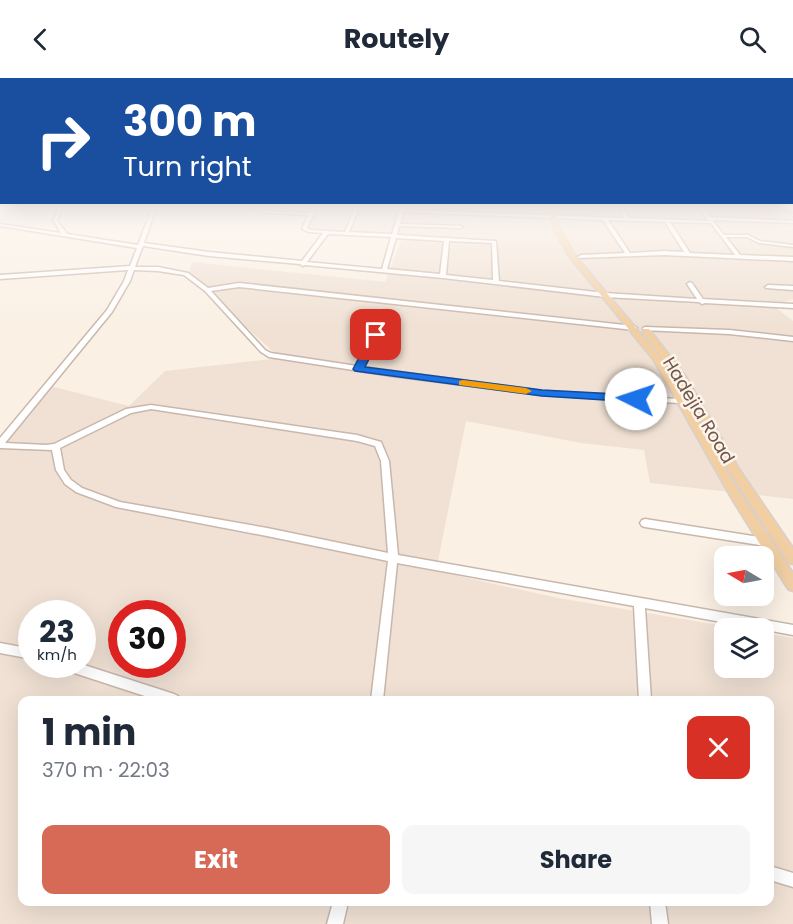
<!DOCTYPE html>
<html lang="en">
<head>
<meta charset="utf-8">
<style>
  :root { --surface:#fff; --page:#f6f6f7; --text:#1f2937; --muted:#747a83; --accent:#d76a56 }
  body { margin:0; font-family:Poppins,sans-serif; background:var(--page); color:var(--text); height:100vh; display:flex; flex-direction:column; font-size:22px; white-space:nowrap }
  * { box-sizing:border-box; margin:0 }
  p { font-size:20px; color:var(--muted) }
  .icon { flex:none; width:33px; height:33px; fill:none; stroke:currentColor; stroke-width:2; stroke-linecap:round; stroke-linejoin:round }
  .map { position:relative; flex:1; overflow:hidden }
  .sheet { position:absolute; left:18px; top:618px; width:756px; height:210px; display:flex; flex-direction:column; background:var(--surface); border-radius:12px; box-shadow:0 6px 24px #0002 }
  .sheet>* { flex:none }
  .banner { position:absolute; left:0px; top:0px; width:794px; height:126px; box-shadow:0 6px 24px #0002; background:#1a4fa0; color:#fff; overflow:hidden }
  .needle { width:39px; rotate:280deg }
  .controls { position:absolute; left:714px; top:468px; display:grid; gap:12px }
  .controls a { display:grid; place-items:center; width:60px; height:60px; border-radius:12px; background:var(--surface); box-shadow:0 6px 24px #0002; font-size:30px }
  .speed { position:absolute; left:18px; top:522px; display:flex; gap:12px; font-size:30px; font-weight:700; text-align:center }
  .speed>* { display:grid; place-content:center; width:78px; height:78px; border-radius:50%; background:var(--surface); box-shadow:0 6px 24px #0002; line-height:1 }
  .speed small { font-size:15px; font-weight:400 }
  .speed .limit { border:9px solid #d22; background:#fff; color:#111 }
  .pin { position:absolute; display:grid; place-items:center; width:51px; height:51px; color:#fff; margin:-26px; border-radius:12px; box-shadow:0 3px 9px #0006 }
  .me { position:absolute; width:66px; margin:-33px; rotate:274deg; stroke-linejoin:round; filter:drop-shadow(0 0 4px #0008) }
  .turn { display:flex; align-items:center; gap:21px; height:126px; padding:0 24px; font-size:27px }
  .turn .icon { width:78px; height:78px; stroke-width:2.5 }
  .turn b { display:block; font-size:42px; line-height:51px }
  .round { display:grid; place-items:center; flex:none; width:63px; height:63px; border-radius:12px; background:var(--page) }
  .summary { display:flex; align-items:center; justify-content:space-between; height:102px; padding:0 24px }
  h1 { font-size:36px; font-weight:700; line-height:45px }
  .action { display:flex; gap:12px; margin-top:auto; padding:12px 24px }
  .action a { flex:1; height:69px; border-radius:12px; background:var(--accent); color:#fff; font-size:24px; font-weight:700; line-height:69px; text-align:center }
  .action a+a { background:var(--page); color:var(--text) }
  header { display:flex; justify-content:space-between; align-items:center; height:78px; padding:0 24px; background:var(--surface); font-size:27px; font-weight:700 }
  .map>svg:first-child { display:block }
  .residential { fill:#f0e1d4; fill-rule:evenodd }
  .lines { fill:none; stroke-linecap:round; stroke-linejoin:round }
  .minor-casing { stroke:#c9b7ac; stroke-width:3 }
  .major-casing { stroke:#d7d0cd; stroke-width:3 }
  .minor { fill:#fff; fill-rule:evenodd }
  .major { fill:#f2cfa3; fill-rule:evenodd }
  .rail-casing { stroke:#b2a4c1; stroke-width:3 }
  .rail { stroke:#fdf4ea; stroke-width:1.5; stroke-dasharray:4; stroke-linecap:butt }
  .route { fill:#1a73e8; stroke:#114b97; stroke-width:1.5 }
  .slow { fill:#f59e0b }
  .labels { text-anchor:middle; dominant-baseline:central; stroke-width:5; stroke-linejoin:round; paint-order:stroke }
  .far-street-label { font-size:18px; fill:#6f574d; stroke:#fdf4ea }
</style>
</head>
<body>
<header><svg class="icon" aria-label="back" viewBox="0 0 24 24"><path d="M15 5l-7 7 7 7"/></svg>Routely<svg class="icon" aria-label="search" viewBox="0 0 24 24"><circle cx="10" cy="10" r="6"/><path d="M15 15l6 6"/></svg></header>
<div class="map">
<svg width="793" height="846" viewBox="0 0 793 846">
  <rect width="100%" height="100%" fill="#faf0e4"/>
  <path class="residential" d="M250 130H793V178H782L793 184V221L774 228 793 243V421L650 405 644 372 581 365 466 343 436 493 558 520 736 550H724V590H764V555L793 560V846H0V367L50 308 129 328 165 293 280 280 188 196 192 184 385 204 403 158H381L309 151V136H248ZM32 536H82V586H32ZM122 536H172V586H122ZM22 622H770V824H22Z"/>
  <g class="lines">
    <defs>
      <path id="minor" d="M59 130H63L57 142 67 156 138 167 152 130H156L144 165 209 174 302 183 323 155 309 154 302 151 308 137 268 135 266 133 309 135 312 130H316L307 150 310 152 345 154 355 130H359L349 154 392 156 400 130H404V132L625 140 619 130H623L629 140 708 143 699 130H703L710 139 793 143V145L712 142 724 157H748L760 163 793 167V169L759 165 747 159H726L740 177 793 179V183L664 177 579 180 578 179 581 177 625 175 603 142 403 134 400 146 461 148 463 149 461 150 399 148 397 157 496 163 499 203 605 215 697 221 687 206 690 204 692 205 703 221 793 226V230L705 225 702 226 699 224 605 219 443 200 305 187 303 188 300 186 209 178 143 168V169L142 170 135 189H158L188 195 208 210 239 205 634 248 637 250 634 252 239 209 211 213 265 272 271 275 357 288 373 257 376 255 379 257 363 289 542 313 696 322 700 324 696 326 542 317 392 298 269 279 261 274 205 213 184 197 158 193 134 192 130 203 112 234 5 365 46 367 54 366 126 331 151 327 357 357 381 364 389 383 398 477 793 547V557L645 530 651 622H639L634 528 397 485 383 622H371L388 483 267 458 116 429 76 414 65 406 56 392 52 372 0 370V360L107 232 124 203 128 192 0 201V197L130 188 137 170 0 148V146L61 155 53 142ZM608 142 665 144 684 174 664 173 630 175ZM670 144 711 145 735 177 690 175ZM328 156 391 159 382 191 307 184ZM396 160 444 163 440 196 387 191ZM449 163 492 165 493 202 446 197ZM151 331 357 363 375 368 381 383 388 475 267 450 120 424 82 410 71 402 64 392 60 370 131 335Z
        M789 130H793V133Z
        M768 207 793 208V212L766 210 765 209Z
        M645 249 729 252 793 259V263L729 256 643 252V250Z
        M645 441 766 460 769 461 771 464 769 467 766 468 645 449 642 448 640 445 642 442Z
        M0 565 32 571V581L0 575Z
        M56 586H81L174 616 178 618 180 622H157L62 591 58 590Z
        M770 788 793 795V809L770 802Z
        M333 824H348L343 846H327Z
        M650 824H665L668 846H652Z"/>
      <path id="major" d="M548 130H554L559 149 574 176 661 280 740 415 793 495V513L788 511 732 421 653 281 568 177 553 149Z
        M643 251H649L686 299 739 391 793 470V486L788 485 731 396 677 300 643 255Z"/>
    </defs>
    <use href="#minor" class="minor-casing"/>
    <use href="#major" class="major-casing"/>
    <use href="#minor" class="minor"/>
    <use href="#major" class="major"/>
    <defs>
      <path id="rail" d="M785 130 793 138"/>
    </defs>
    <use href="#rail" class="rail-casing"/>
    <use href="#rail" class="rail"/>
  </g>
  <linearGradient id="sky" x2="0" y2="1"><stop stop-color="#96c5e5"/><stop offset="0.52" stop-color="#fdf8f3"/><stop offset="1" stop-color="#fdf8f3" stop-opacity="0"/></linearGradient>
  <rect width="793" height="249" fill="url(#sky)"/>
  <path class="route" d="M376 254 381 257 365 289 542 312 636 317 641 321 636 324 542 318 355 293 353 291 371 257Z"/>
  <path class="slow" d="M463 302 526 310 532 313 526 316 459 307V303Z"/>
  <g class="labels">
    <g class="far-street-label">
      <text transform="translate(699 332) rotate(59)">Hadejia Road</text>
    </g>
  </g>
</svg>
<div class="controls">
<a><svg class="needle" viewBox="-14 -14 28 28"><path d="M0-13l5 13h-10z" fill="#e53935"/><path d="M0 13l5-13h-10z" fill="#747a83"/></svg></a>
<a><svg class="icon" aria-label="layers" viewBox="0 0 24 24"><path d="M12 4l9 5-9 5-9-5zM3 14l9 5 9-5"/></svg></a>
</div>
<div class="speed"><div>23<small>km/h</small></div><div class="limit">30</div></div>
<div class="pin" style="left:376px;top:257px;background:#d93025"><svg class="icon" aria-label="arrive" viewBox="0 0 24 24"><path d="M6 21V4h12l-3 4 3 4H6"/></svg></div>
<svg class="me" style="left:636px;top:321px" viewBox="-20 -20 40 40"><circle r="19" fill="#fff"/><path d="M0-13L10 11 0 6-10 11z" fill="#1a73e8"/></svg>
<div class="banner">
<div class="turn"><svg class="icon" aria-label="right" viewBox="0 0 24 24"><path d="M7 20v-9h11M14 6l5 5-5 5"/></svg><div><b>300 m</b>Turn right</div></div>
</div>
<section class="sheet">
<div class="summary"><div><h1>1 min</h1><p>370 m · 22:03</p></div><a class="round" style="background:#d93025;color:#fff"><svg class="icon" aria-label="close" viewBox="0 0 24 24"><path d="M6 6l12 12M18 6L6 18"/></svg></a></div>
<div class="action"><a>Exit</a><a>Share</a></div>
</section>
</div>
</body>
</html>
